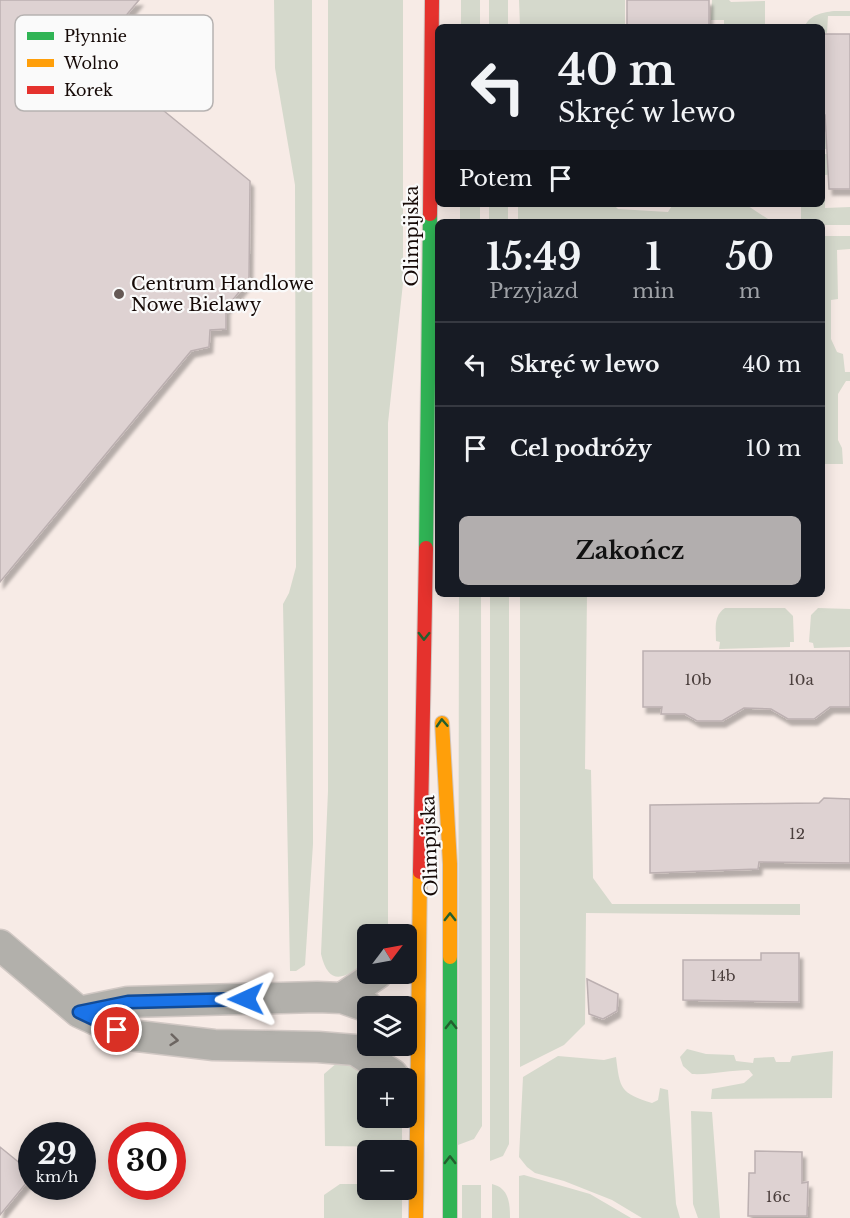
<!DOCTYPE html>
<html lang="pl">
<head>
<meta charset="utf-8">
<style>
  :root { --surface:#171b24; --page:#20242c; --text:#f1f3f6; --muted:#9ea1a6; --line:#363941; --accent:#b2aeae }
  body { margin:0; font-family:"Libre Baskerville",serif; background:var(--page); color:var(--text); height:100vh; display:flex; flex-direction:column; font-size:22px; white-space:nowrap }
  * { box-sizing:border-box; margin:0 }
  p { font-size:20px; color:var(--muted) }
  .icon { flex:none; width:33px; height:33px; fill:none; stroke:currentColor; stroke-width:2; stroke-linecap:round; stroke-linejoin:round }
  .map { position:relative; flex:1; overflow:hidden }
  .sheet { position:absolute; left:435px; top:219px; width:390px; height:378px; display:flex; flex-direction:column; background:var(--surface); border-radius:9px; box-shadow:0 3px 15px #0003 }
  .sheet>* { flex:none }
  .top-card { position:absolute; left:435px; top:24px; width:390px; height:183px; border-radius:9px; box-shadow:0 3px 15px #0003; background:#171b24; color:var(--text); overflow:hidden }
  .needle { width:39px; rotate:58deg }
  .buttons { position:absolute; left:357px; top:924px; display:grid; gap:12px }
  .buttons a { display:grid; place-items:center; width:60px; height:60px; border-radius:9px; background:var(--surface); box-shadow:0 3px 15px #0003; font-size:30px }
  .speed { position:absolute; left:18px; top:1122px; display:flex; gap:12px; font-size:30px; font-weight:700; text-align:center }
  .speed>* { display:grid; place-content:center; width:78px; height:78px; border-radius:50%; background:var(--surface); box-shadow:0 3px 15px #0003; line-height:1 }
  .speed small { font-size:15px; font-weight:400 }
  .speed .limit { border:9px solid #d22; background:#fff; color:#111 }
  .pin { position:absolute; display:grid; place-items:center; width:51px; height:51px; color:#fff; margin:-26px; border:3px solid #fff; border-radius:50%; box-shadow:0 2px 6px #0007 }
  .me { position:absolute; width:66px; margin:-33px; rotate:269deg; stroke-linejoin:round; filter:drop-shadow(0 0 4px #0008) }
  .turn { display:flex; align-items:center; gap:21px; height:126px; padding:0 24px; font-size:27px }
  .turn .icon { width:78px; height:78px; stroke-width:2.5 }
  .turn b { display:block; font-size:42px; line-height:51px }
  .then { display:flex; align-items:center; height:57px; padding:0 24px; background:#0003; gap:12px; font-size:22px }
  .eta { display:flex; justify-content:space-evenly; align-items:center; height:102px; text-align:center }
  .eta b { font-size:36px; font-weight:700; line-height:42px }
  .action { display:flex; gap:12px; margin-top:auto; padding:12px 24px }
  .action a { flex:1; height:69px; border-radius:9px; background:var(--accent); color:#111; font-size:24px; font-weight:700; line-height:69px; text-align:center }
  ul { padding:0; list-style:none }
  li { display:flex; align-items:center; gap:18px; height:84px; padding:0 24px; border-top:2px solid var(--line) }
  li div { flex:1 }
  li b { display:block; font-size:22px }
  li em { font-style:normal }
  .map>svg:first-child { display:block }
  .green { fill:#d5d9cc }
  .building { fill:#ded2d2; stroke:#bcb0b1; stroke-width:1.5; filter:url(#shadow) }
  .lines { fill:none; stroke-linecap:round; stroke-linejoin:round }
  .street-casing { stroke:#d1c8c4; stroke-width:33 }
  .fast-casing { stroke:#d1c8c4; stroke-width:16 }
  .slow-casing { stroke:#d1c8c4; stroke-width:16 }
  .jam-casing { stroke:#d1c8c4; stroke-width:16 }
  .street { stroke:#b2b0ab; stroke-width:30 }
  .fast { stroke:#30b455; stroke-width:14 }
  .slow { stroke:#ff9f0a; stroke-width:14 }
  .jam { stroke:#e5322d; stroke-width:14 }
  .oneway { stroke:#235f2e }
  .oneway2 { stroke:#6c6561 }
  .route-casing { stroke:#114b97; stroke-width:15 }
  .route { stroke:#1a73e8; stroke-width:10 }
  .poi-dot { fill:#655955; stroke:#fafafa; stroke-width:2 }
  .labels { text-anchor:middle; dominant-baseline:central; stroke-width:4.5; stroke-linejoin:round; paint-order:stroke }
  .number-label { font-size:15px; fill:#4a3e3c }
  .street-label { font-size:18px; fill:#160a07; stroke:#fafafa }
  .poi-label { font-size:18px; fill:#160a07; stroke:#fafafa; text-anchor:start }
  .key { fill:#fafafa; stroke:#b6b2b1; stroke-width:1.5 }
  .key-label { font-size:16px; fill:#160a07 }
</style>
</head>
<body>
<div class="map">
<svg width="850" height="1218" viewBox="0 0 850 1218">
  <defs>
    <filter id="shadow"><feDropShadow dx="3.5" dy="6" stdDeviation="1.5" flood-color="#0004"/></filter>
  </defs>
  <rect width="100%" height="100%" fill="#f7ebe6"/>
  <path class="green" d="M274 0H312L313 844 305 965 296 971H290L283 604 289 593 296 567 295 185 275 68Z
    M328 0H403V283L388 423V926L385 934H368L367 961C347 977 329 989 321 954L328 791Z
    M461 0H480V27H461Z
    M489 0H508V27H489Z
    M519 0H625V27H520Z
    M712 0H729L731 2 765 1V27H724V20H711Z
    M834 11H850V16H828L827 33 822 32V27H804C811 14 821 13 834 11Z
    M822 117H830L832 131 825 132 826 138H832V149H825V154L839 155V174L825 175V208L850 207V225H822V222H803L801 220V204H822Z
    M460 204H480V222H460Z
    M489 204H508V222H489Z
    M518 204H613L618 209 668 212 673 204H745L771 221 518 222Z
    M822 236H850V249L837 250 838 299 831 300V339L837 352 843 354 845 372H850V381H846L838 394V440L842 448 843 464H822Z
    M459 594H481L482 1126 474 1139 458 1145Z
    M490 594H509V1144L503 1156 490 1161Z
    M520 594H587L585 769 591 770 593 878 612 904H800V915L586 913 585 1024 564 1045 520 1067Z
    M725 608H785L793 616 794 642H790V647L719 649 720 642 716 641C716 629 713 616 725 608Z
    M818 608 850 609V647L814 648 813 643 809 642 811 615Z
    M687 1049 706 1054 734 1055 736 1061 753 1063 754 1058 774 1057 776 1062H790L792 1056 833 1051 832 1098 711 1099 712 1089 744 1083 753 1075 749 1070C730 1070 711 1075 692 1074L683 1066 680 1057Z
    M558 1056 604 1060 616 1057C620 1089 620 1093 652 1103L658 1100 660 1088 668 1090 676 1204 680 1218H642L612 1200 564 1181 535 1173 527 1167 519 1157 523 1077Z
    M338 1062 365 1069 379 1078H368V1118H402V1147L325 1146 324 1074Z
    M691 1111 712 1112 720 1218H698L693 1204Z
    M524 1175 590 1194 631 1218H519V1176Z
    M340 1184H367L368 1190H402V1218H324V1195Z
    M492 1184C509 1188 510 1203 510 1218H492Z
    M462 1185H481V1218H462Z"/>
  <path class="building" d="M0 0H139L94 54 250 181 249 280 226 308V329L210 330 209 347 191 351 0 582Z
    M627 0H709V27H627Z
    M822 34H850V189H829L825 115H822Z
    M643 651H850V707H830L814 719H788L771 709 744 708 722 721H697L685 714H661L662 707H643Z
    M824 798 850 799V863L759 862 758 869 650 873V805L819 803Z
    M761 953H799V1002L683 1000V960H761Z
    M587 979 618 994 617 1011 603 1019 589 1014Z
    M0 1147 32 1173V1176L0 1215Z
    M755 1151 802 1152V1183L808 1182 807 1216H748L749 1173H755Z"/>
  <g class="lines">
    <defs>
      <path id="street" d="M0 945 79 1012 129 1035 214 1045 318 1047 355 1050 392 1074 395 1078
        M342 998 377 974
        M79 1012 128 1002 317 997 342 998 368 1007"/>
      <path id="fast" d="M426 548 430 214
        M450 957V1218"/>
      <path id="slow" d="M442 723 450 864V957
        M416 1218 420 872"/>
      <path id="jam" d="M430 214 432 0
        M420 872 426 548"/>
    </defs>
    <use href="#street" class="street-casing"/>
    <use href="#fast" class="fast-casing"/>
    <use href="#slow" class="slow-casing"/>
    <use href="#jam" class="jam-casing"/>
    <use href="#street" class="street"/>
    <use href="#fast" class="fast"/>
    <use href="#slow" class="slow"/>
    <use href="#jam" class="jam"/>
  </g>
  <defs><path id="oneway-chevron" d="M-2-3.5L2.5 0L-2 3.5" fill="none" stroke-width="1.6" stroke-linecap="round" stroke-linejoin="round" transform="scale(1.5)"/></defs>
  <g class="oneway">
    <use href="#oneway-chevron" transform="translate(424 636) rotate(91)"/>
    <use href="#oneway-chevron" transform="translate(442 723) rotate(-93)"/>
    <use href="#oneway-chevron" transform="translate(450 917) rotate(-90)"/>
    <use href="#oneway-chevron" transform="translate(451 1025) rotate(-90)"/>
    <use href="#oneway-chevron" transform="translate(450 1160) rotate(-90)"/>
  </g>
  <use class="oneway2" href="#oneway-chevron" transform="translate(174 1040) rotate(6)"/>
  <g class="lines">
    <defs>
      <path id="route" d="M117 1030 79 1012 128 1002 246 999"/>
    </defs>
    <use href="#route" class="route-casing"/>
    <use href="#route" class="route"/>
  </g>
  <circle class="poi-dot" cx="119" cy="294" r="6"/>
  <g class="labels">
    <g class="number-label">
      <text x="698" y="679">10b</text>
      <text x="801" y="679">10a</text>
      <text x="797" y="833">12</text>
      <text x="723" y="975">14b</text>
      <text x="778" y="1196">16c</text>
    </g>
    <g class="street-label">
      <text transform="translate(412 236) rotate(-90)">Olimpijska</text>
      <text transform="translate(430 846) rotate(-92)">Olimpijska</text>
    </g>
    <g class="poi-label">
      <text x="131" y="284">Centrum Handlowe<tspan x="131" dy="21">Nowe Bielawy</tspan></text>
    </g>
  </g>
  <rect x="15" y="15" width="198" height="96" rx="9" class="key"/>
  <rect x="27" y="32" width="27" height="8" fill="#30b455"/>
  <rect x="27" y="59" width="27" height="8" fill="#ff9f0a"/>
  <rect x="27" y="86" width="27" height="8" fill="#e5322d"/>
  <g class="key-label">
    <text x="64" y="42">Płynnie</text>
    <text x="64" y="69">Wolno</text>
    <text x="64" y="96">Korek</text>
  </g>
</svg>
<div class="buttons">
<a><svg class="needle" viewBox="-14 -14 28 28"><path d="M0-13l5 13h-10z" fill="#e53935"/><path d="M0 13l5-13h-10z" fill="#9ea1a6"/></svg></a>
<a><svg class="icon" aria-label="layers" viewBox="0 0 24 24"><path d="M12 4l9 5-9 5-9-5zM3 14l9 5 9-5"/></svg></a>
<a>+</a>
<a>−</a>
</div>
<div class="speed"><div>29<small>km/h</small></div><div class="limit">30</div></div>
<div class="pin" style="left:117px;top:1030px;background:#d93025"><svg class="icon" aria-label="arrive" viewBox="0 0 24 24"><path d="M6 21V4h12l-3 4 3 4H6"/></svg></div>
<svg class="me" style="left:246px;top:999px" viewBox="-20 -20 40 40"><path d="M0-17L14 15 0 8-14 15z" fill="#1a73e8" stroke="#fff" stroke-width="4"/></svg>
<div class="top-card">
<div class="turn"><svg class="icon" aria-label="left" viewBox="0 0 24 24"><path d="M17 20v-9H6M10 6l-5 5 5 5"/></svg><div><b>40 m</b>Skręć w lewo</div></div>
<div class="then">Potem<svg class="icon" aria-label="arrive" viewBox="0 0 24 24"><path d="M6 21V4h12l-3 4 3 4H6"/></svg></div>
</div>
<section class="sheet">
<div class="eta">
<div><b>15:49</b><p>Przyjazd</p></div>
<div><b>1</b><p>min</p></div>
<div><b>50</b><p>m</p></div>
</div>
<ul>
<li><svg class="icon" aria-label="left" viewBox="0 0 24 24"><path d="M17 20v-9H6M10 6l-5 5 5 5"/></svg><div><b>Skręć w lewo</b></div><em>40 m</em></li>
<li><svg class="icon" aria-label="arrive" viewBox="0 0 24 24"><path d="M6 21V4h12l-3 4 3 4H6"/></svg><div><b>Cel podróży</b></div><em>10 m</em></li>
</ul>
<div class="action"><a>Zakończ</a></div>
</section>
</div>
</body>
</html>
